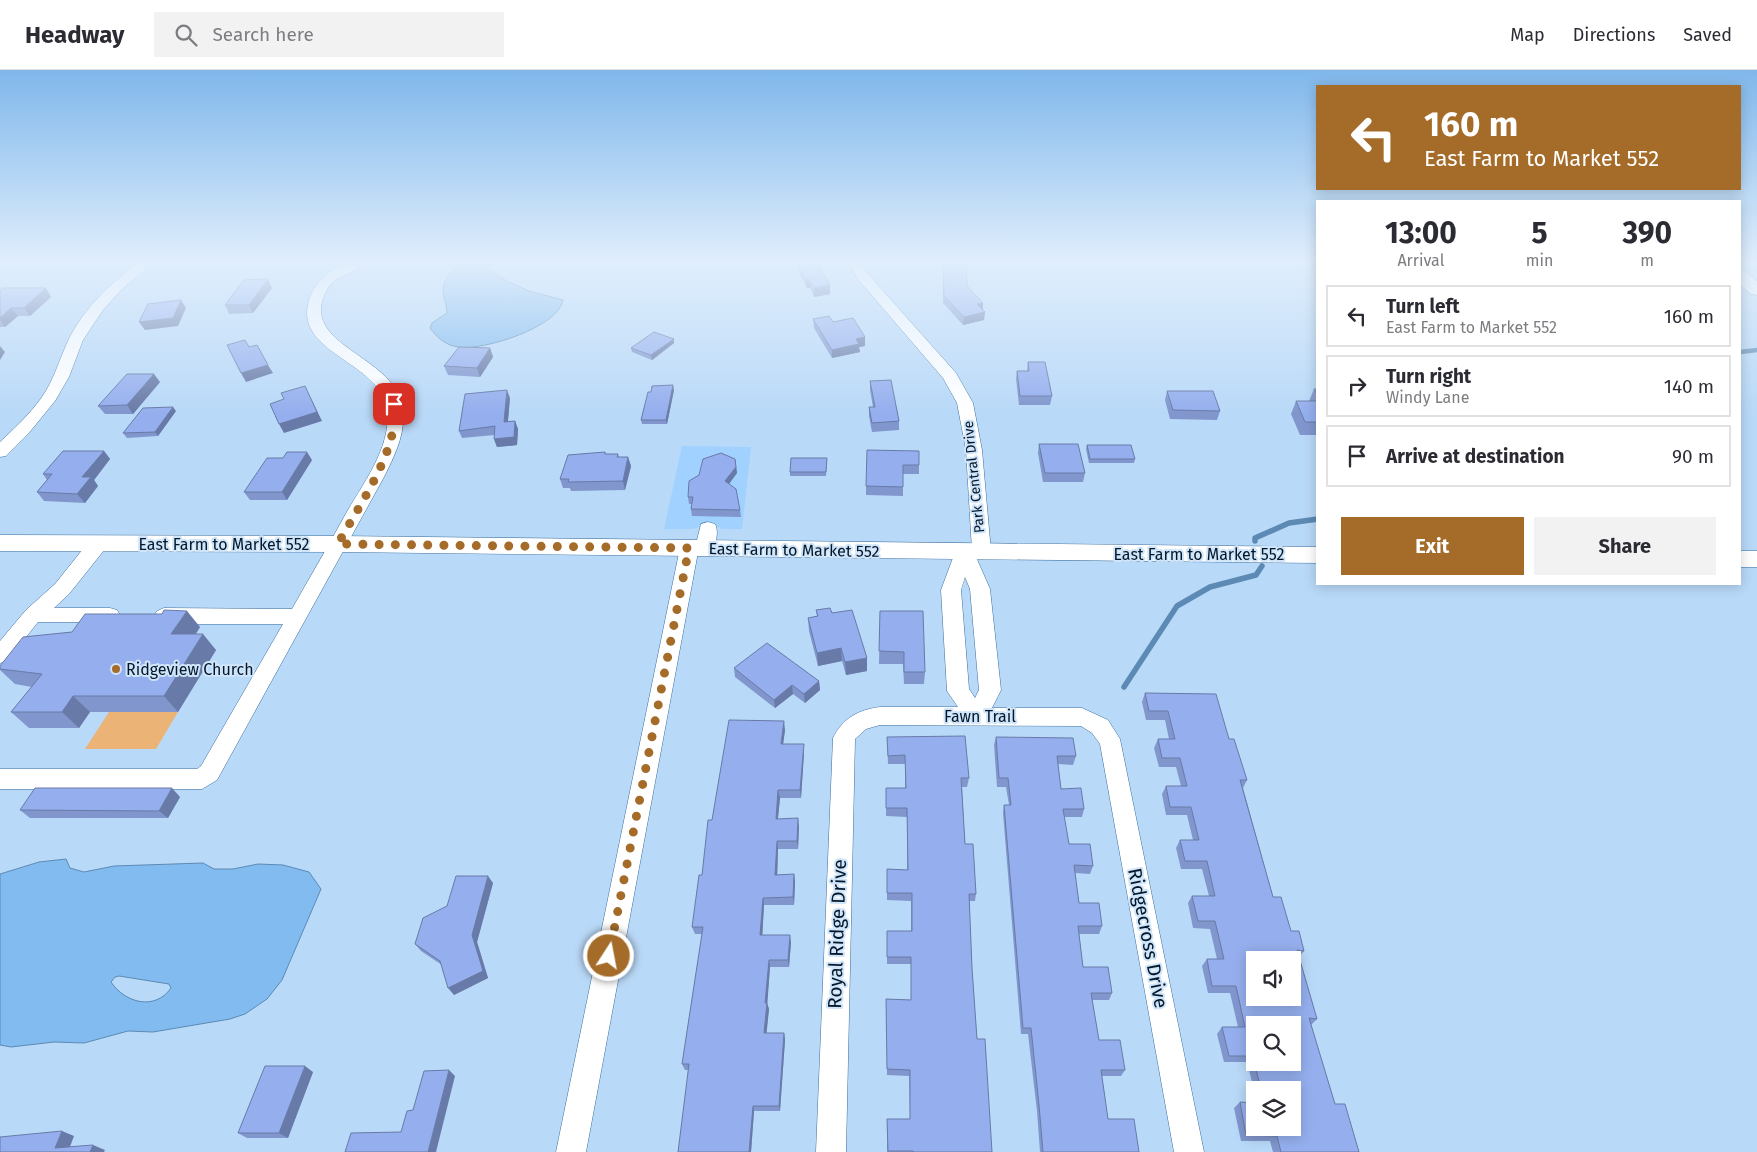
<!DOCTYPE html>
<html lang="en">
<head>
<meta charset="utf-8">
<style>
  :root { --surface:#fff; --page:#f2f2f3; --text:#2b2b33; --muted:#7c7c81; --line:#e1e1e2; --accent:#a46b29 }
  body { margin:0; font-family:"Fira Sans",sans-serif; background:var(--page); color:var(--text); height:100vh; display:flex; flex-direction:column; font-size:19px; white-space:nowrap }
  * { box-sizing:border-box; margin:0 }
  p { font-size:16px; color:var(--muted) }
  .icon { flex:none; width:28px; height:28px; fill:none; stroke:currentColor; stroke-width:2; stroke-linecap:round; stroke-linejoin:round }
  .map { position:relative; flex:1; overflow:hidden }
  .details { position:absolute; left:1316px; top:130px; width:425px; height:385px; display:flex; flex-direction:column; background:var(--surface); border-radius:0px; box-shadow:0 2px 12px #0003 }
  .details>* { flex:none }
  .top-card { position:absolute; left:1316px; top:15px; width:425px; height:105px; border-radius:0px; box-shadow:0 2px 12px #0003; background:#a46b29; color:#fff; overflow:hidden }
  .tools { position:absolute; left:1246px; top:881px; display:grid; gap:10px }
  .tools a { display:grid; place-items:center; width:55px; height:55px; border-radius:0px; background:var(--surface); box-shadow:0 2px 12px #0003; font-size:25px }
  .pin { position:absolute; display:grid; place-items:center; width:42px; height:42px; color:#fff; margin:-21px; border-radius:10px; box-shadow:0 2px 8px #0006 }
  .me { position:absolute; width:55px; margin:-28px; rotate:11deg; stroke-linejoin:round; filter:drop-shadow(0 0 4px #0008) }
  .turn { display:flex; align-items:center; gap:18px; height:105px; padding:0 25px; font-size:22px }
  .turn .icon { width:65px; height:65px; stroke-width:2.5 }
  .turn b { display:block; font-size:35px; line-height:42px }
  .eta { display:flex; justify-content:space-evenly; align-items:center; height:85px; text-align:center }
  .eta b { font-size:30px; font-weight:700; line-height:35px }
  .button { display:flex; gap:10px; margin-top:auto; padding:10px 25px }
  .button a { flex:1; height:58px; border-radius:0px; background:var(--accent); color:#fff; font-size:20px; font-weight:700; line-height:58px; text-align:center }
  .button a+a { background:var(--page); color:var(--text) }
  ul { padding:0; list-style:none }
  li { display:flex; align-items:center; gap:15px; height:62px; margin:0 10px 8px; padding:0 15px; border:2px solid var(--line); border-radius:0px }
  li div { flex:1 }
  li b { display:block; font-size:19px }
  li em { font-style:normal }
  header { display:flex; align-items:center; gap:30px; box-sizing:border-box; height:70px; padding:0 25px; background:var(--surface); border-bottom:1px solid var(--line) }
  header strong { font-size:24px }
  nav { display:flex; gap:28px; margin-inline-start:auto; font-size:18px }
  .search { width:350px; height:45px; background:var(--page); display:flex; align-items:center; gap:12px; box-sizing:border-box; padding:0 18px; border-radius:0px; color:var(--muted); font-size:19px }
  .map>svg:first-child { display:block }
  .built { fill:#a1d1fe }
  .green { fill:#ecb377 }
  .water { fill:#82bbef; stroke:#5c8ab4; fill-rule:evenodd }
  .lines { fill:none; stroke-linecap:round; stroke-linejoin:round }
  .stream-far1 { stroke:#5c8ab4; stroke-width:4.5 }
  .stream { stroke:#5c8ab4; stroke-width:5.5 }
  .minor-casing { stroke:#3b6f9d; stroke-width:1 }
  .major-casing { stroke:#3b6f9d; stroke-width:1 }
  .minor { fill:#fff; fill-rule:evenodd }
  .major { fill:#fff; fill-rule:evenodd }
  .wall { fill:#8096cd }
  .shaded-wall { fill:#687aa7 }
  .building { fill:#95afee; stroke:#687aa7; fill-rule:evenodd }
  .route { stroke:#a46b29; stroke-width:9; stroke-dasharray:0 16.2 }
  .poi-dot { fill:#a46b29; stroke:#d0e5fa; stroke-width:2 }
  .labels { text-anchor:middle; dominant-baseline:central; stroke-width:4; stroke-linejoin:round; paint-order:stroke }
  .far-street-label { font-size:14px; fill:#021729; stroke:#d0e5fa }
  .street-label { font-size:16px; fill:#021729; stroke:#d0e5fa }
  .poi-label { font-size:16px; fill:#021729; stroke:#d0e5fa; text-anchor:start }
  .near-street-label { font-size:19px; fill:#021729; stroke:#d0e5fa }
</style>
</head>
<body>
<header>
<strong>Headway</strong>
<div class="search"><svg class="icon" aria-label="search" viewBox="0 0 24 24"><circle cx="10" cy="10" r="6"/><path d="M15 15l6 6"/></svg>Search here</div>
<nav><a>Map</a><a>Directions</a><a>Saved</a></nav>
</header>
<div class="map">
<svg width="1757" height="1082" viewBox="0 0 1757 1082">
  <rect width="100%" height="100%" fill="#b9d9f8"/>
  <path class="built" d="M682 376 751 377 742 459H722L714 455H705L693 459H664Z"/>
  <path class="green" d="M109 642H178L156 679H85Z"/>
  <path class="water" d="M464 192H478L507 211 529 221 563 230C559 257 483 281 459 277 447 276 437 268 430 258L432 253 447 243C447 235 443 227 443 219 444 207 455 197 464 192Z
    M66 789 70 798 84 802 114 796 203 793 214 799H233L258 794 283 795 309 802 321 819 282 910 267 929 245 944 230 949 153 962 128 961 84 973 54 972 11 977 0 975V804L39 792ZM119 906 169 914 171 918C155 941 125 933 111 912L115 907Z"/>
  <g class="lines">
    <path class="stream-far1" d="M1740 282 1757 280"/>
    <path class="stream" d="M1255 471V468L1289 453 1318 449
      M1124 617 1177 536 1210 517 1256 505 1262 496"/>
    <defs>
      <path id="minor" d="M139 192H154L121 220 103 240 83 270 69 307 55 331 28 364 6 386 0 387V372C15 358 30 344 42 327 54 310 59 290 68 271 83 239 111 213 139 192Z
        M348 192H365C356 204 337 204 328 218 293 277 400 284 403 342 405 365 394 387 384 407L217 710 202 719H0V699H197L201 696 283 554H164L157 551 154 546 157 541 164 538 292 539C309 509 327 478 344 447 361 416 392 378 387 340 380 290 293 284 309 230 315 211 330 200 348 192Z
        M848 192H860L867 203 956 303 973 333 982 380 991 482 989 487 982 489 976 487 990 519 1001 620 992 638H1082L1108 650 1120 669 1204 1082H1174L1100 674 1092 663 1081 656 880 655 866 659 855 669 846 1082H816L833 668C843 648 858 640 880 637H958L947 621 941 520 957 477 964 475 972 480 966 380 957 333 943 308 857 208ZM965 507 970 519 979 620 975 628 969 619 961 520Z
        M708 452 715 454C719 461 716 475 712 483L705 485 698 482 586 1082H556L680 478 682 473 689 471 696 474 701 454Z
        M98 467 105 469 107 474 105 479 69 524 54 538H110L117 540 120 545 117 550 110 552H38L7 591 0 593V571L26 540 55 514 91 469Z"/>
      <path id="major" d="M1740 201 1746 202 1757 211V225L1751 224 1740 215Z
        M0 465 338 466 1318 477V493L338 482 0 481Z
        M1740 481H1757V497H1740Z"/>
    </defs>
    <use href="#minor" class="minor-casing"/>
    <use href="#major" class="major-casing"/>
    <use href="#minor" class="minor"/>
    <use href="#major" class="major"/>
  </g>
  <path class="wall" d="M56 192H90L87 194H57Z
    M797 192 830 215V224L814 227 810 218H807L797 199Z
    M943 192 967 216 985 242 984 250 963 255 943 233Z
    M272 218 253 243 229 244 225 235Z
    M0 221 51 227 30 246H18L5 257H0Z
    M813 249 833 252 865 267V276L859 277 860 282 832 288 814 258Z
    M674 273 652 290 632 282 631 278Z
    M490 278 493 287 480 307 448 305 444 296Z
    M1028 292 1052 326 1050 335H1019L1016 309 1017 301H1027Z
    M870 311 899 351V360L872 362 869 346V337H873L870 320Z
    M160 312 133 344H105L98 336Z
    M1314 319H1318V365H1300L1291 344 1296 331H1309Z
    M674 320 667 354H642L641 350 651 322Z
    M1167 321 1220 341 1217 350 1170 349 1165 330Z
    M510 328 508 352 515 351 518 359 517 375 497 377 494 369V365L462 368 459 361Z
    M176 341 158 366 127 368 123 363Z
    M1039 374 1085 403 1083 412H1043L1038 383Z
    M1087 375 1135 389 1134 393H1089L1086 379Z
    M104 381 110 389 94 410 98 416 85 433 44 431 37 422 47 410 43 404Z
    M919 381V404H903V426L866 425V416Z
    M605 382 606 384H618L619 387H628L631 396 625 420 571 421 570 418H563L560 409Z
    M827 388 826 406H790V402Z
    M735 389 737 403 729 414 740 440 741 447 692 446 691 439 692 434H689L688 427Z
    M312 390 287 430H250L244 422Z
    M816 540 832 543 867 588V601L846 605 842 591 818 596 809 561 808 548 817 546Z
    M880 541 925 602 924 614H904L903 594H879Z
    M200 557 196 564 216 580 178 642H90L79 658H29L11 642 32 617 15 614 0 600V596Z
    M734 598 819 611 820 620 805 633 793 624 775 638 735 607Z
    M1145 623 1229 669 1247 710 1243 718 1273 827 1291 861 1304 881 1299 887 1317 949 1311 955 1335 1034 1359 1082H1273L1270 1071H1241L1234 1038 1240 1032 1255 1058 1292 1020H1255V1024L1247 992H1224L1217 964 1222 957H1238L1230 923H1208L1202 896 1207 889H1217L1210 859 1193 858 1188 833 1192 826H1209L1202 799H1181L1176 778 1180 770H1193L1187 745H1166L1162 724 1166 716H1181L1176 697H1159L1154 678 1158 669H1169L1165 650H1146L1142 632Z
    M785 660 783 674 804 683 801 728H780L778 749 799 756 798 779H778L777 805 794 804 795 812 794 835H764L762 865 791 872 789 897H770L767 933 769 939 766 963H784L785 970 780 1041H754L751 1082H678L689 1000H685L682 994 702 864H695L692 857 702 805 712 750Z
    M887 667 969 708 967 717H962L965 774 976 824 975 831H969L972 898 977 969 992 1082H887V1049H910L909 1006 887 1005 886 929 911 930V894H887V861H911V831L887 830V799L907 800V747L886 746V718H905V694H888Z
    M996 667 1076 686 1073 695 1058 694 1061 719 1084 739 1082 747H1064L1069 774 1093 796 1090 804 1075 803 1079 833 1102 856 1099 864H1079L1083 897 1112 923 1109 930H1092L1099 970 1125 1000 1121 1006H1102L1108 1049 1139 1082H1040L1037 1041 1028 964H1021L1003 743 1004 735H1009L1006 717H997L994 675Z
    M180 727 168 748H30L20 740Z
    M493 813 477 872 488 908 454 925 442 895 421 881 415 874Z
    M313 1002 288 1068H247L238 1063Z"/>
  <path class="shaded-wall" d="M268 209 272 218 253 243 249 235Z
    M809 209 810 218H807L806 210Z
    M830 215V224L814 227V218Z
    M46 218 51 227 30 246 24 238Z
    M181 230 186 238 178 256 145 260 139 252Z
    M983 233V240L977 234Z
    M11 238 18 246 5 257 0 250V248Z
    M985 242 984 250 963 255 964 247Z
    M865 267V276L859 277 860 282 832 288V280L856 269Z
    M674 269V273L652 290 651 285Z
    M0 276 5 282 0 290Z
    M490 278 493 287 480 307 477 298Z
    M268 295 273 303 246 312 241 303Z
    M154 304 160 312 133 344 127 335Z
    M673 315 674 320 667 354 666 350Z
    M305 316 322 351 284 363 279 354Z
    M507 320 510 328 507 360 504 352Z
    M173 337 176 341 158 366 155 362Z
    M515 351 518 359 517 375 497 377 494 369Z
    M104 381 110 389 94 410 98 416 85 433 77 424 82 407Z
    M307 382 312 390 287 430 282 422Z
    M628 387 631 396 625 420 623 411Z
    M735 389 737 403 726 418 725 411Z
    M187 541 200 557 185 580 171 564Z
    M203 564 216 580 178 642 164 626Z
    M841 578 842 591 818 596 817 583Z
    M867 588V601L846 605 845 592Z
    M819 611 820 620 805 633 804 624Z
    M792 615 793 624 775 638 774 630Z
    M73 626 90 642 79 658 62 642Z
    M784 651 785 660 782 682 781 674Z
    M804 674V683L801 728 800 720Z
    M172 718 180 727 168 748 159 741Z
    M778 720 780 728 777 757 776 749Z
    M798 748 799 756 798 779 797 771Z
    M777 771 778 779 777 812 775 805Z
    M794 804 795 812 794 835 793 827Z
    M488 806 493 813 477 872 488 908 454 925 448 918 472 865Z
    M763 828 764 835 762 872 760 865Z
    M790 865 791 872 789 897 788 890Z
    M769 890 770 897 767 938V933L769 939 766 969 764 963 765 933Z
    M784 963 785 970 780 1041 779 1036Z
    M305 996 313 1002 288 1068 279 1063Z
    M449 1000 455 1006 436 1082H428Z
    M753 1036 754 1041 751 1082H749Z
    M62 1061 74 1066 68 1082 55 1078Z
    M93 1075 105 1080 104 1082H90Z"/>
  <path class="building" d="M797 192H817L830 215 814 218 809 209 806 210Z
    M943 192H966L967 216 983 233 977 234 985 242 964 247 944 226Z
    M268 209 249 235H225L244 210Z
    M2 218H46L24 238H11L0 248V221Z
    M181 230 173 248 139 252 148 234Z
    M829 246 833 252 853 248 865 267 856 269 859 274 832 280 813 249Z
    M654 262 674 269 651 285 631 278Z
    M245 270 249 277 257 275 268 295 241 303 227 275Z
    M459 277 490 278 477 298 444 296Z
    M1028 292H1045L1052 326H1020L1017 301H1029Z
    M127 304H154L127 335 98 336Z
    M891 310 899 351 872 353 869 337H875L870 311Z
    M673 315 666 350H641L648 322H651L652 316Z
    M305 316 317 342 279 354 270 334 284 329 281 323Z
    M1314 319H1318V326Z
    M507 320 504 352 515 351 514 367 494 369 495 356 459 361 465 324Z
    M1167 321H1213L1220 341 1173 340Z
    M1296 331H1318V352H1305Z
    M173 337 155 362 123 363 143 338Z
    M1039 374H1078L1085 403H1045Z
    M1087 375H1131L1135 389H1090Z
    M867 380 919 381V395H903V417L866 416Z
    M63 381H104L82 407H91L77 424 37 422 52 404H43Z
    M287 382H307L282 422H244L267 388H283Z
    M605 382V384H618L617 387H628L623 411 568 412 569 409H560L568 385Z
    M721 383 735 389 736 397 725 411 736 419 740 440 691 439 693 427H688L689 411 699 405 703 389Z
    M791 388H827L826 402H790Z
    M830 538 832 543 852 540 867 588 845 592 841 578 817 583 808 548 818 546 816 540Z
    M164 540 187 541 171 564H203L164 626H73L62 642H11L42 604 0 599V596L23 567 72 562 85 544H162Z
    M880 541H923L925 602H904V582L879 581Z
    M767 573 819 611 804 624 792 615 774 630 734 598Z
    M1145 623 1216 624 1229 669H1234L1247 710H1240L1273 827H1281L1291 861H1299L1304 881 1297 880 1317 949 1309 948 1335 1034H1345L1359 1082H1281L1277 1066 1246 1065 1240 1032 1255 1033V1058H1292V1020H1261L1253 986H1229L1222 957H1245L1236 916H1212L1207 889H1224L1215 851H1198L1192 826H1215L1207 791H1185L1180 770H1199L1191 737H1170L1166 716H1187L1180 688H1162L1158 669H1175L1168 641H1149ZM1255 890H1292V928H1255ZM1255 955H1292V992H1255Z
    M729 650 784 651 781 674H804L800 720H778L776 749 798 748 797 771H777L775 805 794 804 793 827 763 828 760 865H790L788 890H769L765 933H767L764 963H784L779 1036H753L749 1082H678L689 994H682L703 857H692L699 805H702L708 750H712Z
    M965 666 969 708H961L965 774H973L976 824H969L972 898 977 969H985L992 1082H913V1081H888L887 1049H910V1000L887 999 886 929 911 930V887H887V861H912V823H887V799L908 800 907 738H886V718H906L905 685 888 686 887 667Z
    M996 667 1073 668 1076 686H1057L1061 719 1081 718 1084 739H1063L1069 774H1090L1093 796 1074 795 1079 833H1099L1102 856H1078L1083 897H1108L1112 923H1091L1099 970H1120L1125 1000H1101L1108 1049H1134L1139 1082H1043L1039 1035 1031 958H1023L1004 735H1011L1008 708H999Z
    M35 718H172L159 741 20 740Z
    M456 806H488L472 865 483 901 448 918 440 891 415 874 423 848 447 836Z
    M265 996H305L279 1063H238Z
    M449 1000 428 1082H345L351 1063 401 1062 407 1041 413 1040 424 1001Z
    M62 1061 55 1078 93 1075 90 1082H0V1067Z"/>
  <linearGradient id="sky" x2="0" y2="1"><stop stop-color="#7fb7eb"/><stop offset="0.56" stop-color="#e0eefc"/><stop offset="1" stop-color="#e0eefc" stop-opacity="0"/></linearGradient>
  <rect width="1757" height="343" fill="url(#sky)"/>
  <g class="lines">
    <path class="route" d="M394 334C401 377 358 437 338 474L689 478 609 886"/>
  </g>
  <circle class="poi-dot" cx="116" cy="599" r="5"/>
  <g class="labels">
    <g class="far-street-label">
      <text transform="translate(974 407) rotate(-96)">Park Central Drive</text>
    </g>
    <g class="street-label">
      <text x="224" y="474">East Farm to Market 552</text>
      <text transform="translate(794 480) rotate(1)">East Farm to Market 552</text>
      <text x="1199" y="484">East Farm to Market 552</text>
      <text x="980" y="646">Fawn Trail</text>
    </g>
    <g class="poi-label">
      <text x="126" y="599">Ridgeview Church</text>
    </g>
    <g class="near-street-label">
      <text transform="translate(837 864) rotate(-88)">Royal Ridge Drive</text>
      <text transform="translate(1148 868) rotate(79)">Ridgecross Drive</text>
    </g>
  </g>
</svg>
<div class="tools">
<a><svg class="icon" aria-label="sound" viewBox="0 0 24 24"><path d="M4 9h4l5-4v14l-5-4H4zM17 9q2 3 0 6"/></svg></a>
<a><svg class="icon" aria-label="search" viewBox="0 0 24 24"><circle cx="10" cy="10" r="6"/><path d="M15 15l6 6"/></svg></a>
<a><svg class="icon" aria-label="layers" viewBox="0 0 24 24"><path d="M12 4l9 5-9 5-9-5zM3 14l9 5 9-5"/></svg></a>
</div>
<div class="pin" style="left:394px;top:334px;background:#d93025"><svg class="icon" aria-label="arrive" viewBox="0 0 24 24"><path d="M6 21V4h12l-3 4 3 4H6"/></svg></div>
<svg class="me" style="left:609px;top:886px" viewBox="-20 -20 40 40"><circle r="17" fill="#a46b29" stroke="#fff" stroke-width="3"/><path d="M0-11L8 9 0 5-8 9z" fill="#fff"/></svg>
<div class="top-card">
<div class="turn"><svg class="icon" aria-label="left" viewBox="0 0 24 24"><path d="M17 20v-9H6M10 6l-5 5 5 5"/></svg><div><b>160 m</b>East Farm to Market 552</div></div>
</div>
<section class="details">
<div class="eta">
<div><b>13:00</b><p>Arrival</p></div>
<div><b>5</b><p>min</p></div>
<div><b>390</b><p>m</p></div>
</div>
<ul>
<li><svg class="icon" aria-label="left" viewBox="0 0 24 24"><path d="M17 20v-9H6M10 6l-5 5 5 5"/></svg><div><b>Turn left</b><p>East Farm to Market 552</p></div><em>160 m</em></li>
<li><svg class="icon" aria-label="right" viewBox="0 0 24 24"><path d="M7 20v-9h11M14 6l5 5-5 5"/></svg><div><b>Turn right</b><p>Windy Lane</p></div><em>140 m</em></li>
<li><svg class="icon" aria-label="arrive" viewBox="0 0 24 24"><path d="M6 21V4h12l-3 4 3 4H6"/></svg><div><b>Arrive at destination</b></div><em>90 m</em></li>
</ul>
<div class="button"><a>Exit</a><a>Share</a></div>
</section>
</div>
</body>
</html>
